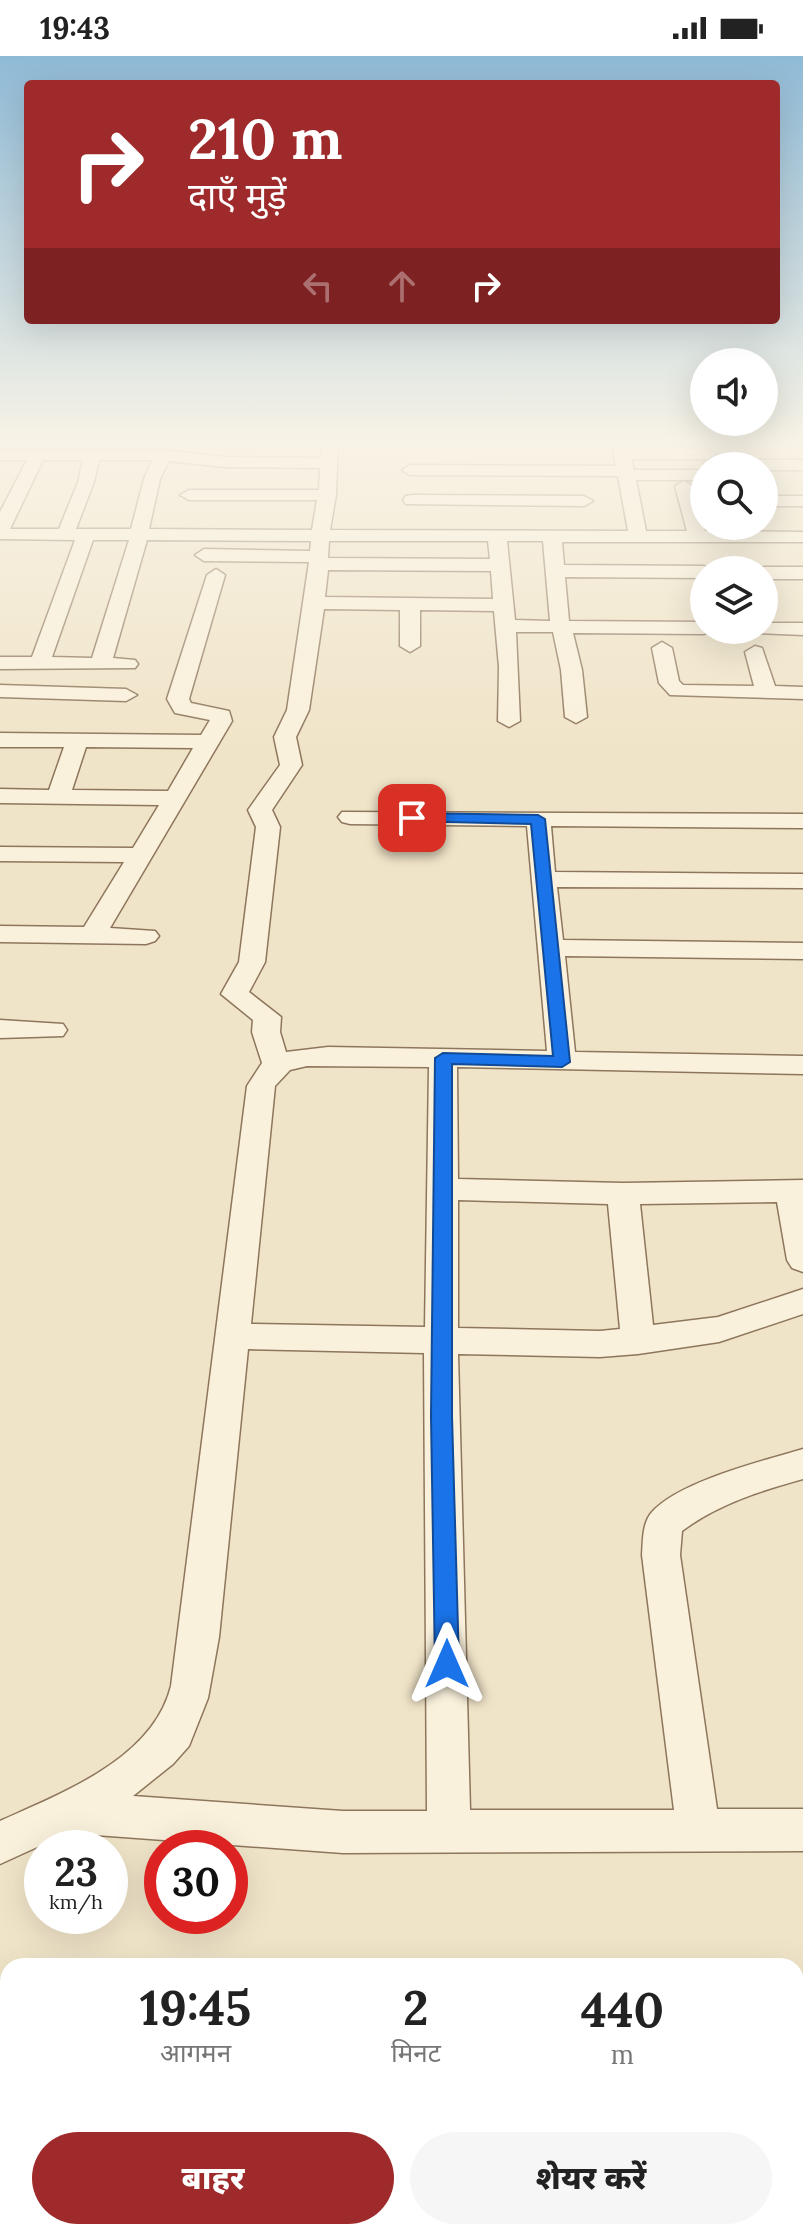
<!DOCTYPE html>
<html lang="hi">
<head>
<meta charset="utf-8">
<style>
  :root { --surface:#fff; --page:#f6f6f6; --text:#222; --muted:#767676; --accent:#9e2a2b }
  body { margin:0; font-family:Lora,"Noto Sans Devanagari",serif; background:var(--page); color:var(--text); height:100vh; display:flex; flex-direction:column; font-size:30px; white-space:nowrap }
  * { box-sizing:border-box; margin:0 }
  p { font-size:26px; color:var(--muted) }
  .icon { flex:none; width:44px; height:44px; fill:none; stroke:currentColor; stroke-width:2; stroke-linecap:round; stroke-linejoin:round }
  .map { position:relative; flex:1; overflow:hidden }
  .details { position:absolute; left:0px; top:1902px; width:804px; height:282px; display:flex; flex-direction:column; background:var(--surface); border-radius:24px 24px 0 0; box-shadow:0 8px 32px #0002 }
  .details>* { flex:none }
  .hud { position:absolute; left:24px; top:24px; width:756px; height:244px; border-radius:8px; box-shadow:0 8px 32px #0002; background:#9e2a2b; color:#fff; overflow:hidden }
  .tools { position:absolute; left:690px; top:292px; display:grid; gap:16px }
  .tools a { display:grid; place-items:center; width:88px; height:88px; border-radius:50%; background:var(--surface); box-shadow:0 8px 32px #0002; font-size:40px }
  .speed { position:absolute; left:24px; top:1774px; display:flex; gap:16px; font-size:40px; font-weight:700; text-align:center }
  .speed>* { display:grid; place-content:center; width:104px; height:104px; border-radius:50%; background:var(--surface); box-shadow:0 8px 32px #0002; line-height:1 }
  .speed small { font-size:20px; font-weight:400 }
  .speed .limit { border:12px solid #d22; background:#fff; color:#111 }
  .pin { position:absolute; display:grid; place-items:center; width:68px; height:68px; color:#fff; margin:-34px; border-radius:16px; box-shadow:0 4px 12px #0006 }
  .me { position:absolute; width:88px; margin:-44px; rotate:0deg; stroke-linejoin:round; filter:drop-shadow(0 0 6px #0008) }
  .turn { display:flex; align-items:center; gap:28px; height:168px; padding:0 32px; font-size:36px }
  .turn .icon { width:104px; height:104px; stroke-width:2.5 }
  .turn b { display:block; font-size:56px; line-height:68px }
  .lanes { display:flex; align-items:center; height:76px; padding:0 32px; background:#0003; justify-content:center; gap:40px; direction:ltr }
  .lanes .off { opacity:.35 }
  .eta { display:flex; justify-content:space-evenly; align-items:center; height:136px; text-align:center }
  .eta b { font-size:48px; font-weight:800; line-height:56px }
  .cta { display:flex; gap:16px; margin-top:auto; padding:16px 32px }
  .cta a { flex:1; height:92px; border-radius:48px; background:var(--accent); color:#fff; font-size:32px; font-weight:800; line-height:92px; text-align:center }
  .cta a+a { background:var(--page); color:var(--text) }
  .status { display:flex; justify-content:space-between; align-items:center; height:56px; padding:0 40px; background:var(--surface); direction:ltr }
  .status svg { height:22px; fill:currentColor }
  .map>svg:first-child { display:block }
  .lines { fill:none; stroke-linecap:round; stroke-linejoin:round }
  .minor-casing { stroke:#8d765c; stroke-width:3 }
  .minor { fill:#faf1dc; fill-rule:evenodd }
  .route { fill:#1a73e8; stroke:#114b97; stroke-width:2 }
</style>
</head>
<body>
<div class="status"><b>19:43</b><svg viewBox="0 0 49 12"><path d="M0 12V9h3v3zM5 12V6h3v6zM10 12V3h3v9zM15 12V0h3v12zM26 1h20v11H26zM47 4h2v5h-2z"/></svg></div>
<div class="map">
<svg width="803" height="2183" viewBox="0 0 803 2183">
  <rect width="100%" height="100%" fill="#f0e4c8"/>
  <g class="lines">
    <defs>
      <path id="minor" d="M322 386H338L336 439 330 474 628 475 618 420 410 419 402 414 410 409 616 410 612 386H628L630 393H708L716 398 708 403H631L634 414H704V424H636L646 475H687L675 430 684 425 693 430 705 475 803 476V486H562L564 509 704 510 712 514H704V522L565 521 569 565 704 566V574H713L704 578 573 577 582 614 587 661 576 667 565 661 561 614 553 576H516L520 665 509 671 498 665 499 611 494 555 420 554V590L410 596 400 590V554L324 553 309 654 296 681 302 709 272 754 280 771 265 906 249 936 281 961 280 976 286 996 328 991 547 995 527 770 350 768 342 766 338 761 342 756 803 758V772L551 770 555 816 803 818V832L557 831 563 884 803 887V903L565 900 575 996 803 1000V1018L457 1011 458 1123 623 1127 803 1124V1216L792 1212 787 1204 777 1146 640 1148 653 1269 718 1261 803 1233V1258L719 1286 638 1298 600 1301 458 1298 470 1754H674L642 1499C643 1486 642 1467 652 1456 680 1425 763 1405 803 1393V1423C760 1435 718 1448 682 1475L680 1499 717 1753H803V1795L343 1797 68 1777 0 1808V1765C62 1737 153 1703 171 1630L247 1030 262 1007 252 976 253 964 221 938 239 906 256 771 248 754 280 709 274 681 287 654 309 506 204 505 195 499 204 493 310 495 311 485 147 484 113 602 135 604 138 608 135 612 0 613V601H32L75 484 0 483V456L27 404H0V394H163L225 401 321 402ZM43 404H83L78 426 59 473H10ZM99 404H152L144 423 131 473H76L94 426ZM169 405 225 411 320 412 319 434H189L180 439 189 444H317L312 474 149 473 160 423ZM93 484H129L92 602 52 601ZM329 485H488L490 503 328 502ZM507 485H543L550 565 515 564ZM328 514 491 515 493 543 325 541ZM307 1010 429 1011 425 1271 251 1268 275 1030 290 1014ZM458 1144 608 1148 620 1273 600 1275 458 1272ZM248 1293 424 1297 427 1755H343L133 1740 173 1708 189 1690 208 1642 219 1581Z
        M711 404H803V414H764V410L704 411 705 405Z
        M412 439 584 440 593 445 584 450 406 448 403 444 406 440Z
        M764 440H803V450H764Z
        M764 511H803V523H764V514H757Z
        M216 513 225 519 189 643 191 647 229 655 232 665 110 872 155 875 159 880 155 885 146 888 0 886V870L84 871 124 806 0 805V791L133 792 159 749 0 747V733L49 734 64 691H0V677L201 679 210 664 175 657 167 643 207 519ZM86 691 193 692 168 735 72 734Z
        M764 567H803V579L757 577 755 574H764Z
        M662 586 672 592 679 625 683 629 754 630 745 596 755 590 762 592 775 630 803 631V643L670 639 659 627 652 592Z
        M0 629 126 633 137 639 126 645 0 641Z
        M0 964 63 968 67 974 63 980 0 982Z
        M796 1954H803V2002H796Z
        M181 2176H233L232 2183H180Z
        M368 2176H420V2183H368Z"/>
    </defs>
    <use href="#minor" class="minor-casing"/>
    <use href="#minor" class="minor"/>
  </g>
  <linearGradient id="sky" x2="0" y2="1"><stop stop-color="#8fbad6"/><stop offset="0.56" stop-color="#f8f3e6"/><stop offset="1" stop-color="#f8f3e6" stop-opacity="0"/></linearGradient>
  <rect width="803" height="692" fill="url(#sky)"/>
  <path class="route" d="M412 757 538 759 545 763 570 1006 562 1011 452 1008V1360L459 1608 456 1616 447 1619 438 1616 435 1608 431 1360 435 1002 443 997 553 1000 531 768 407 765V759Z"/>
</svg>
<div class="tools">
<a><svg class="icon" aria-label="sound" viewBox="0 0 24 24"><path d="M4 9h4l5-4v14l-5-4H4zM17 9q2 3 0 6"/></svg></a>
<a><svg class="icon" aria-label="search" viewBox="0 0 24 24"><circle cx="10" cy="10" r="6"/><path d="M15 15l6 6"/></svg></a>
<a><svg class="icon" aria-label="layers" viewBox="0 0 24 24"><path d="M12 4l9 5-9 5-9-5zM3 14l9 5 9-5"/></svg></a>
</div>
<div class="speed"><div>23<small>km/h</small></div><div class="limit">30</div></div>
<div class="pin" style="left:412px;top:762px;background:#d93025"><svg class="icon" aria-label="arrive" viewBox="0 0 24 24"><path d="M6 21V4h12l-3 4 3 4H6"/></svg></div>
<svg class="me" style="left:447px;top:1608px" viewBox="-20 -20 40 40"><path d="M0-17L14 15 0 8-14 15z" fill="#1a73e8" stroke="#fff" stroke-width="4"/></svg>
<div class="hud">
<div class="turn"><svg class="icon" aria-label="right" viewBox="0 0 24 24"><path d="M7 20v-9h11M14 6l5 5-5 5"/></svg><div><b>210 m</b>दाएँ मुड़ें</div></div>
<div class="lanes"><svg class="icon off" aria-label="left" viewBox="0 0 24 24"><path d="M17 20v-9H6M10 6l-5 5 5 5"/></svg><svg class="icon off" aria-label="ahead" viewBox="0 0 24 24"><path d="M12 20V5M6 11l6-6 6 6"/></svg><svg class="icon" aria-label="right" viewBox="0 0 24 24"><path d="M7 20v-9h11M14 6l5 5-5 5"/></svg></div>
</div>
<section class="details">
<div class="eta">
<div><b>19:45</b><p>आगमन</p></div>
<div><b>2</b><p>मिनट</p></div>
<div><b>440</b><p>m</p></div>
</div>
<div class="cta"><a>बाहर</a><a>शेयर करें</a></div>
</section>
</div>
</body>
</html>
